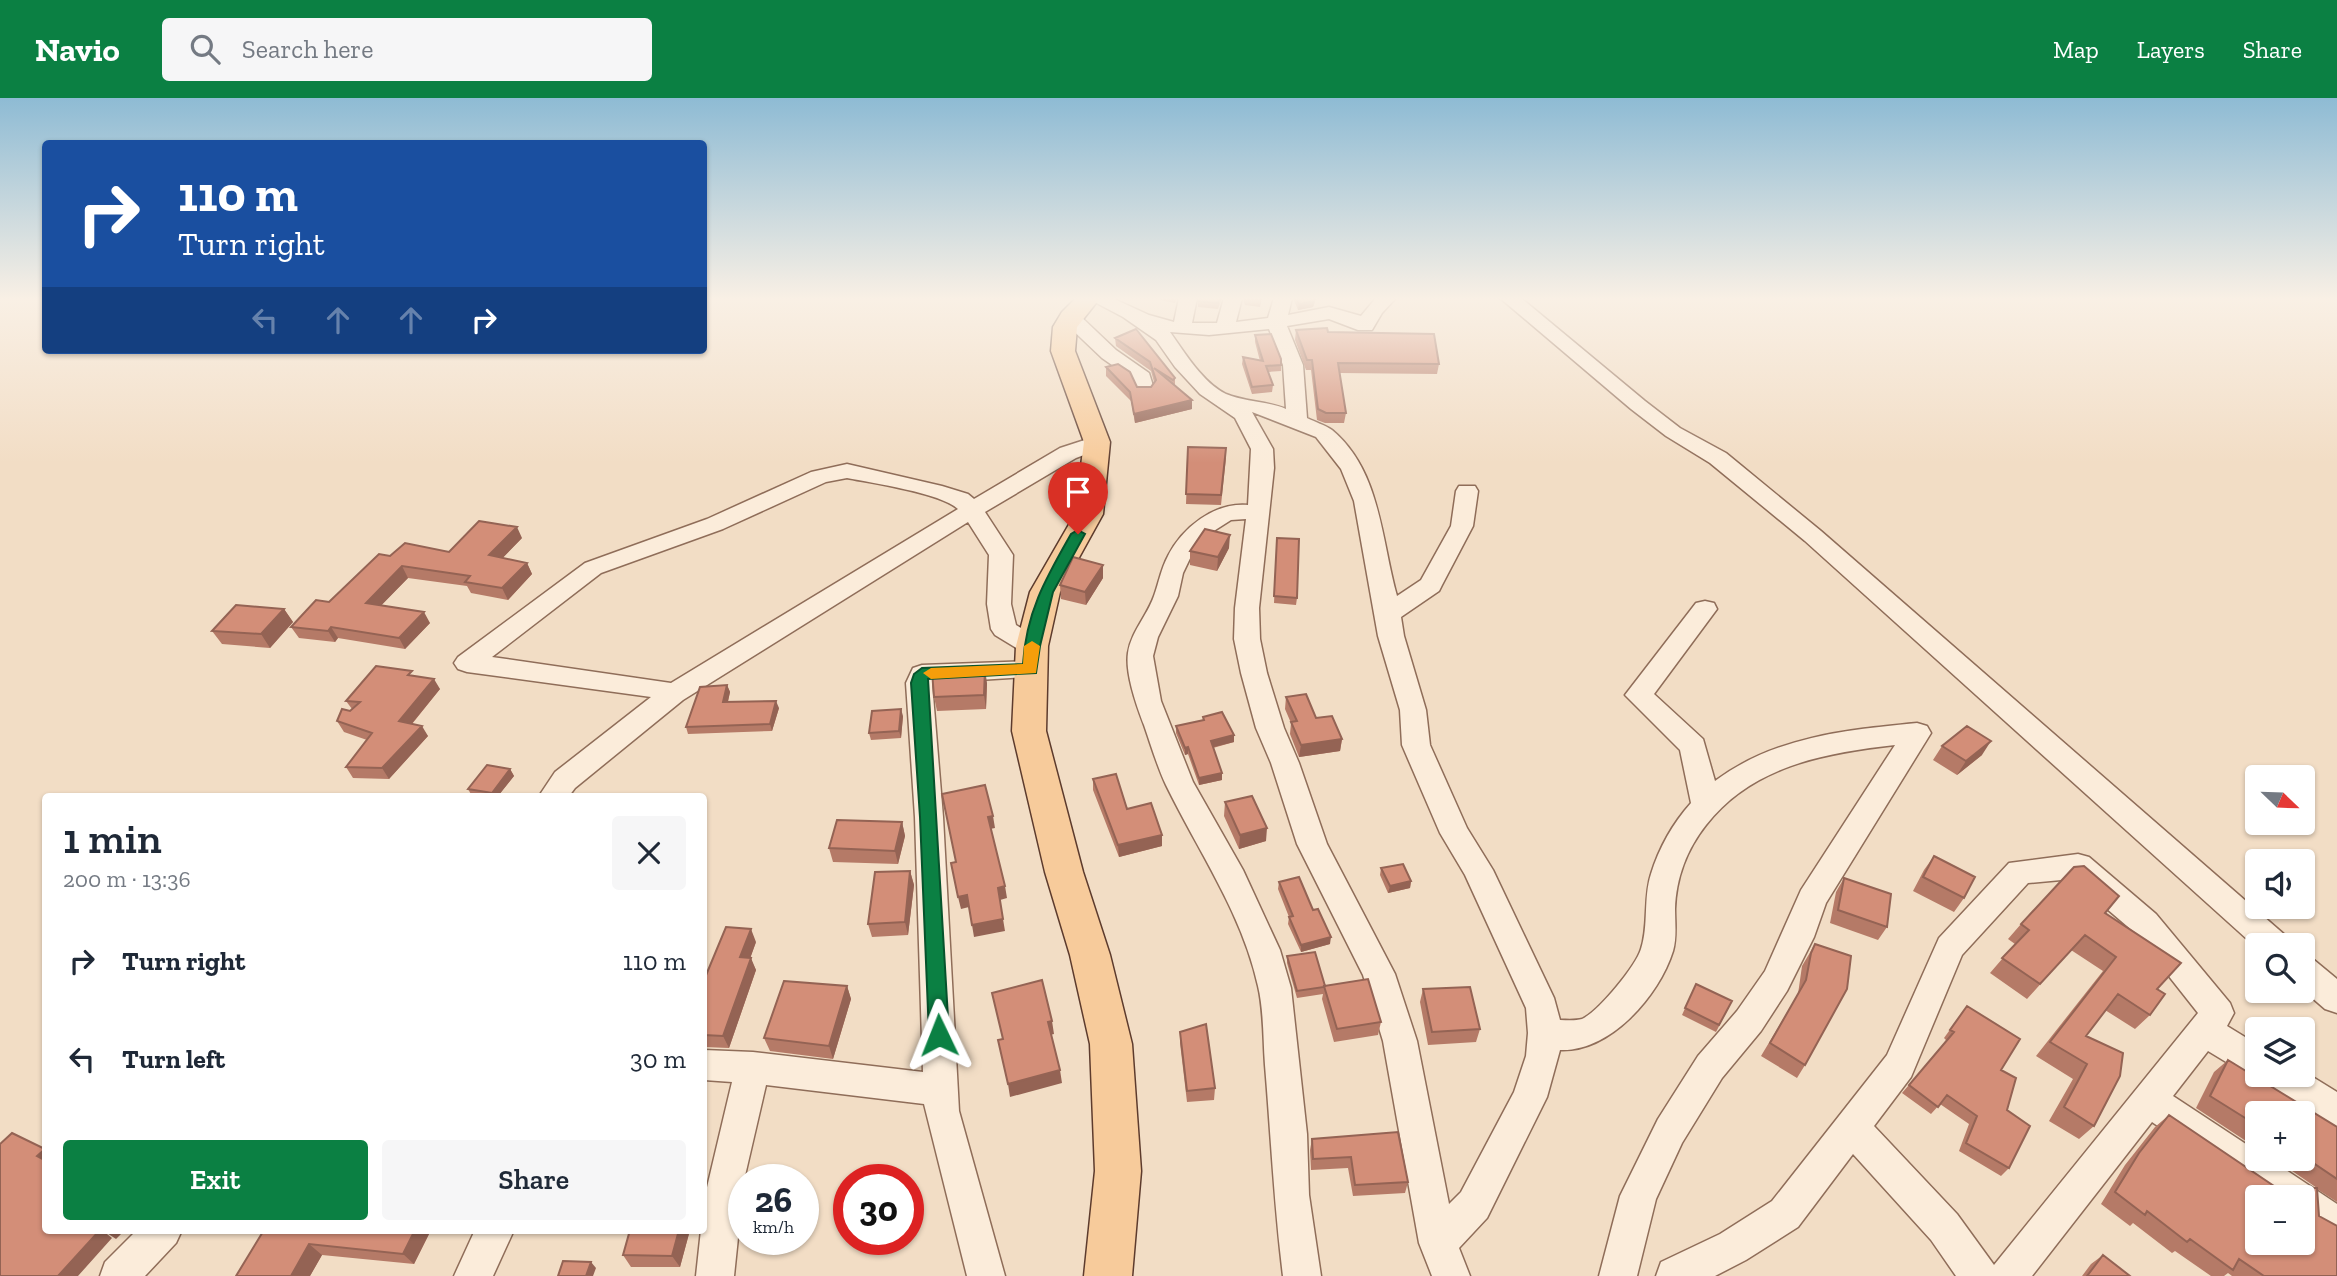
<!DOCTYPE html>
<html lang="en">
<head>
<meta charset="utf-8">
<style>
  :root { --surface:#fff; --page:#f6f6f7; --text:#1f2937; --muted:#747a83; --accent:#0b8043 }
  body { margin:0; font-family:"Zilla Slab",serif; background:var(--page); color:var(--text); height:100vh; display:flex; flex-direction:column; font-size:26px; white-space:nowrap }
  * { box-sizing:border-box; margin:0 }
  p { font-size:23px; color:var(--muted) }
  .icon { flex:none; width:38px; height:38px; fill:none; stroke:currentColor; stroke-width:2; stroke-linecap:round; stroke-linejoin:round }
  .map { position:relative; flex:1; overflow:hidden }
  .side { position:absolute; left:42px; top:695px; width:665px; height:441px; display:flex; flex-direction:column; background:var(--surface); border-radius:7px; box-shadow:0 2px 5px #0004 }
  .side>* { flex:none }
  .top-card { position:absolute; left:42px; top:42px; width:665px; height:214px; border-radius:7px; box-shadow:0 2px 5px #0004; background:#1a4fa0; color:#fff; overflow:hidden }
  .needle { width:46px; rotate:113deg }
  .fabs { position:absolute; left:2245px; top:667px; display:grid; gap:14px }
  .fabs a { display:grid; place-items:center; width:70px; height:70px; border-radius:7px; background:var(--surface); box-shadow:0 2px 5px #0004; font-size:35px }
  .speed { position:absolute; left:728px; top:1066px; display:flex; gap:14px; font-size:35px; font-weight:700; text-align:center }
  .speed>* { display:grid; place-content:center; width:91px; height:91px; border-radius:50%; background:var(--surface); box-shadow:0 2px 5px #0004; line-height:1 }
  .speed small { font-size:18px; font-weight:400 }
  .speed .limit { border:10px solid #d22; background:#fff; color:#111 }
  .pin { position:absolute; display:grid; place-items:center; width:60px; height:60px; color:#fff; margin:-72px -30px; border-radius:50% 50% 50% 0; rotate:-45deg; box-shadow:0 0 7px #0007 }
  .pin .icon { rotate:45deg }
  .me { position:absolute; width:77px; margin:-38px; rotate:358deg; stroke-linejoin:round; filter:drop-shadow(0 0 5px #0008) }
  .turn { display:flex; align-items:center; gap:24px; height:147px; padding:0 21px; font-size:32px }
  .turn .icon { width:91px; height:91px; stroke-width:2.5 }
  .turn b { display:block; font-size:49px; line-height:60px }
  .lanes { display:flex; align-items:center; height:66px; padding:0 21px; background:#0003; justify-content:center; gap:35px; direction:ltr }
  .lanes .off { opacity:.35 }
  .round { display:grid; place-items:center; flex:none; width:74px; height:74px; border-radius:7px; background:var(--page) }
  .summary { display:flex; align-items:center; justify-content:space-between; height:119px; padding:0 21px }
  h1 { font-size:42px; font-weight:600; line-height:52px }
  .primary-button { display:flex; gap:14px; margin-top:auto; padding:14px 21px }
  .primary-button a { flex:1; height:80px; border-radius:7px; background:var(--accent); color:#fff; font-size:28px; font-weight:600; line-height:80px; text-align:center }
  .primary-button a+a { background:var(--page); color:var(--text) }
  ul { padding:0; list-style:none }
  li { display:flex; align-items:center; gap:21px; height:98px; padding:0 21px }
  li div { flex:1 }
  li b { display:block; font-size:26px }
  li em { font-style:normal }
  header { display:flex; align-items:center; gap:42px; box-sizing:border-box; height:98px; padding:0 35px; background:var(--accent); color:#fff }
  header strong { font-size:33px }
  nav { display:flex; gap:38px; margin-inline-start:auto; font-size:24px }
  .search { width:490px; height:63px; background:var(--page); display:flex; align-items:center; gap:18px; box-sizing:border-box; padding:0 24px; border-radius:7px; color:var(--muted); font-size:26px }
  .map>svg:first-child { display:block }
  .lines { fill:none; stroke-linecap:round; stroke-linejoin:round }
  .minor-casing { stroke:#8f6d59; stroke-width:3 }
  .major-casing { stroke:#5d3b2d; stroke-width:3 }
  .minor { fill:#fbecda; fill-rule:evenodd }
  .major { fill:#f7cb9b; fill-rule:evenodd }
  .wall { fill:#b57a67 }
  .shaded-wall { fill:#946354 }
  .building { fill:#d38e78; stroke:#946354; stroke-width:2; fill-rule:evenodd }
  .route { fill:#0b8043; stroke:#07532c; stroke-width:2 }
  .slow { fill:#f59e0b }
</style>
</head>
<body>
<header>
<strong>Navio</strong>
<div class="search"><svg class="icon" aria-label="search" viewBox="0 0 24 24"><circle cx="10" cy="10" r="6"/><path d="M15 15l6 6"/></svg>Search here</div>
<nav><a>Map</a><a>Layers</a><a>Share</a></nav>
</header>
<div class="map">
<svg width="2337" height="1178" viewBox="0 0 2337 1178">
  <rect width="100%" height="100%" fill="#f2ddc5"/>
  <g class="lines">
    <defs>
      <path id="minor" d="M1087 200H1112L1149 217 1174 224 1179 200H1197L1192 225H1217L1224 200H1242L1236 224 1268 220 1274 200H1292L1288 217 1329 209 1361 218 1376 200H1396L1382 215 1372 232H1358L1329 221 1287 228 1303 267 1307 320C1315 324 1325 327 1332 332 1381 373 1381 442 1397 498L1421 482 1451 428 1456 393 1459 388H1475L1478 393 1473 428 1442 487 1439 493 1401 519 1404 538 1426 612 1430 647 1467 730 1493 772 1554 900 1560 922C1567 922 1575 923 1582 921 1598 914 1636 868 1641 851 1649 827 1643 800 1651 776 1659 750 1673 725 1691 705L1680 652 1625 597 1696 505 1705 503 1714 505 1717 511 1654 596 1703 641 1715 683C1774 639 1845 632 1917 625L1927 628 1931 635 1826 805 1814 839 1787 893 1761 933 1722 980 1682 1045 1656 1101 1637 1178H1599L1620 1098 1658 1021 1698 958 1737 913 1765 873 1801 792 1895 647C1824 655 1752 668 1706 727 1687 751 1676 780 1675 811 1675 825 1677 839 1673 853 1659 898 1610 954 1560 952L1547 999 1487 1120 1459 1150 1470 1178H1432L1419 1145 1383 943 1363 877 1297 746 1271 665 1256 630 1241 575 1234 541 1235 510 1246 421 1231 422 1209 436 1194 452 1183 475 1178 498 1158 539 1153 558 1161 603 1193 684 1243 772 1280 852 1291 890 1307 1036 1309 1097 1321 1178H1283C1274 1108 1271 1038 1265 967 1263 941 1264 913 1258 888 1242 815 1198 753 1166 687 1157 668 1151 647 1144 627 1137 609 1125 575 1128 555 1131 534 1147 518 1154 498 1159 484 1161 471 1168 458 1182 430 1214 404 1248 407L1251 351 1235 320 1200 296 1175 269 1156 242 1123 219ZM1269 231 1283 267 1286 311C1267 303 1245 304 1226 296 1203 285 1185 255 1170 234L1209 237ZM1252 314 1316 339 1341 371 1354 403 1378 538 1400 612 1402 647 1440 735 1465 777 1526 910 1528 935 1526 958 1514 994 1461 1094 1449 1106 1417 943 1395 876 1327 746 1299 665 1284 630 1267 575 1260 541 1259 510 1274 370 1273 351Z
        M1500 200H1521L1645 303 1680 330 1726 355 1821 433 2286 838 2291 847H2258V851L1805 443 1710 365 1666 338 1631 311Z
        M1070 213 1077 215 1116 252 1149 275 1154 291 1151 295H1137L1132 281 1102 260 1063 223 1061 219 1063 215Z
        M1097 338 1105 339 1108 344 1105 349 1076 360 985 414 1013 457 1011 506 1016 527 1041 542 1045 548 1041 554 1032 557 1023 554 995 537 991 531 987 506 989 457 968 424 683 602 575 690 569 698H539L555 674 651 599 467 574 458 571 454 565 458 559 585 465 707 421 811 374 847 366 942 388 968 396 974 401 1060 350ZM847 380C872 385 941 395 958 411L671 585 492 559 601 475 723 431 826 384Z
        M1031 563 1040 566 1044 572 1040 578 932 585 943 719 959 1013 1005 1178H967L924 1006 766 987 744 1082 734 1178H696L701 1132H704V1102L732 984 704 982V952L753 954 923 974 915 719 906 585 913 570 922 567Z
        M2078 756 2089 759 2156 816 2230 905 2234 915 2227 928 2258 947V976H2303V973L2337 994V1029L2325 1025 2265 987 2261 979 2246 976 2208 953 2173 998 2258 1054V1060H2268L2337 1106V1147L2303 1127V1099H2262L2152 1024 2032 1178H1956L1931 1142 1853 1056 1798 1129 1746 1162 1715 1178H1656L1661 1164 1720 1136 1772 1103 1887 957 1939 840 2009 765ZM2072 781 2134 834 2198 915 1994 1167 1957 1116 1874 1028 1911 979 1962 857 2028 785Z
        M2303 858 2314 862 2337 881V915L2325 911 2303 892Z
        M137 1132H182L176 1145 145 1178H100L105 1164Z
        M475 1132H514L493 1178H454Z"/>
      <path id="major" d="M1076 200H1100L1077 229 1075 253 1110 344 1103 416 1060 494 1048 548 1046 633 1083 774 1110 857 1132 946 1141 1073 1132 1178H1084L1095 1073 1090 946 1070 857 1045 774 1012 633 1016 548 1030 494 1075 416 1084 344 1051 253 1053 229 1062 214Z"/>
    </defs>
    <use href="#minor" class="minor-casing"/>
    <use href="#major" class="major-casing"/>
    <use href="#minor" class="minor"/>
    <use href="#major" class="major"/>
  </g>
  <path class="wall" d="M1160 200H1177L1175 205 1160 202Z
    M1222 200 1218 211 1198 209V203Z
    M1243 200H1262L1260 209 1245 207Z
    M1293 200H1316L1313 209 1298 212Z
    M1296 232 1328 234 1439 266 1437 276 1340 275 1346 315 1344 325H1325L1317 322 1311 272H1306L1295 242Z
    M1255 237 1281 267V273L1268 274 1273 287 1272 294 1252 296 1242 266 1243 259 1260 263 1255 244Z
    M1115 240 1175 280V288L1192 311 1135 325 1131 303 1106 278V269L1137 289H1151L1154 284 1151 273 1116 248Z
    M1188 349 1226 360 1221 407 1186 406Z
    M522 440 502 460 527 465 532 476 508 502 471 495 467 488 408 480 381 507 430 525 405 551 338 540 335 544 299 540 291 529 329 504 390 458 449 454Z
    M1277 440 1297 500 1296 507 1274 505Z
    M1229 450 1217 473 1190 467V453Z
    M1103 467V480L1086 507 1061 501 1060 487Z
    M284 511 293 524 270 550 222 546 212 533Z
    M415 578 440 591 412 626 428 638 389 681 353 680 346 669 367 642 344 634 337 623 352 611 346 603Z
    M987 585 986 611 937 613 934 599Z
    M727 587 730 594 728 604 779 610 772 633 688 636 686 629Z
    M1286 599 1316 620 1342 641 1340 653 1299 659 1290 636 1291 625 1285 611Z
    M903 618 901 640 871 642 869 635Z
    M1203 619 1234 644 1213 650 1222 682 1199 687 1188 656 1185 657 1176 635V628L1203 622Z
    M1942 648 1982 657 1957 677 1933 662Z
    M510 671 514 678 498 698H472L468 691Z
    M1093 681 1127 711 1162 737V748L1119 759 1093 692Z
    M1225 704 1266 743 1239 751 1224 718Z
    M902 724 905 738 898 766 833 764 829 750Z
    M1934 758 1964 800 1954 814 1913 793 1924 772Z
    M1381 770 1411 783 1410 790 1388 795 1380 777Z
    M910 773 914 787 908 837 872 839 868 826Z
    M1844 780 1887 829 1878 842 1830 825 1836 794Z
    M1279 784 1313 812 1330 846 1301 854 1288 826 1289 819 1278 791Z
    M2105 815 2157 891 2150 917 2135 931 2105 912 2086 938 2094 1028 2079 1041 2049 1023 2073 981 2036 958 2103 873 2071 852 2027 901 1990 875 2015 846 2008 841 2021 826Z
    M756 844 750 860 756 872 729 950 704 949V951V882Z
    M1815 846 1805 967 1797 980 1761 958 1798 896 1802 868Z
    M1287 858 1325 888 1381 924 1378 937 1334 944 1322 901 1323 896 1297 900 1287 865Z
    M1696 886 1732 903 1716 934 1682 917Z
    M847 888 851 901 833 961 770 953 764 940Z
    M1423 891 1480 931 1476 944 1428 947 1420 904Z
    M1967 908 2001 972 2007 1012 2009 1070 2001 1078 1959 1053 1969 1026 1940 1006 1931 1016 1902 995 1947 943 1944 940Z
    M1180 934 1215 990 1214 1002 1187 1004 1180 945Z
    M2228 962 2337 1029V1104L2317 1091 2319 1118 2337 1178H2232L2228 1175 2224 1178H2211L2175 1153 2172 1155 2133 1125 2130 1128 2101 1106 2125 1067 2155 1029 2169 1017 2277 1090H2317L2273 1060H2303V1015H2258V1051L2196 1010 2214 974Z
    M1312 1041 1408 1084 1405 1095 1353 1098 1348 1070 1311 1072 1310 1052Z
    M264 1132H431L414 1166 322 1157 310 1178H236Z
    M630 1132H690L680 1169H631L623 1157Z
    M2103 1157 2130 1178H2082L2091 1166Z"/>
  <path class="shaded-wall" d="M1316 200 1313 209 1298 212 1299 206Z
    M1192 302V311L1135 325 1134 316Z
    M517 429 522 440 494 469 489 457Z
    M1230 437 1229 450 1217 473 1218 459Z
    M527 465 532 476 508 502 502 490Z
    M1103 467V480L1086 507 1085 494Z
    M402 468 408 480 373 516 366 505Z
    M284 511 293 524 270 550 261 536Z
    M424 514 430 525 405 551 399 540Z
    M331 529 338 540 335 544 328 533Z
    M985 571 987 585 986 611 984 597Z
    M434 581 440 591 405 634 399 623Z
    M727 587 730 594 726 611 723 604Z
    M776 603 779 610 772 633 770 626Z
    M901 611 903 618 901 640 899 633Z
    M422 628 428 638 389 681 382 670Z
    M1234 637V644L1210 650 1211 643Z
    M1342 641 1340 653 1299 659 1301 647Z
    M1991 643 1982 657 1957 677 1966 663Z
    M1188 649V656L1185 657V650Z
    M510 671 514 678 498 698H493L492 695Z
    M1222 675V682L1199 687V680Z
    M993 718 995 730 990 731 988 719Z
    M902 724 905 738 898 766 895 753Z
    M1267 730 1266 743 1239 751 1240 737Z
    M1162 737V748L1119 759 1118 747Z
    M910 773 914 787 908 837 905 824Z
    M1411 783 1410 790 1388 795 1390 788Z
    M1005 788 1007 800 1000 802 998 790Z
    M967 797 969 809 961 811 958 799Z
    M1003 821 1005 833 974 839 972 827Z
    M751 831 756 844 746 872 740 859Z
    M1331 839 1330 846 1301 854V847Z
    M751 860 756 872 729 950 723 938Z
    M847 888 851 901 833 961 829 948Z
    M1052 923 1054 936 1050 937 1048 924Z
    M1060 972 1062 985 1010 999 1008 986Z
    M45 1051 46 1052V1064L37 1058Z
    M100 1132H102L112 1140 78 1178H58Z
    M105 1132H125L116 1141 104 1133Z
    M415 1132H431L414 1166 403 1156Z
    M679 1132H690L680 1169 672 1158Z
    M309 1146 322 1157 310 1178H291Z
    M591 1164 596 1170 593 1178H586Z"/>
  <path class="building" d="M1198 200H1219L1218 205 1198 203Z
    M1245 200H1261L1260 202Z
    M1296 200H1314V203L1299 206Z
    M1327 230 1328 234 1434 236 1439 266 1338 265 1346 315H1326L1318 311 1312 262H1307L1296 232Z
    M1136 231 1175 280 1173 282 1154 270 1192 302 1134 316 1130 294 1106 269 1118 266 1130 274 1137 289H1151L1156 282 1150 264 1115 240Z
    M1271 236 1281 261V267L1266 268 1273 287 1252 289 1243 259 1263 263 1255 237Z
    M1188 349 1226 350 1221 397 1186 396Z
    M479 423 517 429 489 457 527 465 502 490 465 484 470 478 402 468 366 505 424 514 399 540 331 529 328 533 291 529 316 502 329 504 379 456 390 458 405 445 449 454Z
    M1205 431 1230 437 1218 459 1190 453Z
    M1277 440 1299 441 1297 500 1274 498Z
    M1073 459 1103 467 1085 494 1060 487Z
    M236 507 284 511 261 536 212 533Z
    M376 568 412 573 408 577 434 581 399 623 422 628 382 670 346 669 372 635 337 623 342 611 350 613 360 604 346 603Z
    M985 571 984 597 934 599 932 573Z
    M727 587 723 604 776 603 770 626 686 629 700 589Z
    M1306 596 1316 620 1332 618 1342 641 1301 647 1291 624 1297 623 1286 599Z
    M901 611 899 633 869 635 872 613Z
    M1222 614 1234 637 1211 643 1222 675 1199 680 1188 649 1185 650 1176 628 1204 622 1203 619Z
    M1967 628 1991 643 1966 663 1942 648Z
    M487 667 510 671 492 695 468 691Z
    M1116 676 1127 711 1151 705 1162 737 1118 747 1093 681Z
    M985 687 993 718 988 719 1005 788 998 790 1003 821 972 827 967 797 958 799 951 765 956 764 942 696Z
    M1252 698 1267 730 1240 737 1225 704Z
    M837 722 902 724 895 753 829 750Z
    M1934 758 1975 779 1964 800 1923 779Z
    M1403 766 1411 783 1390 788 1381 770Z
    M2084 768 2119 798 2105 815 2181 865 2157 891 2165 896 2150 917 2118 896 2086 938 2123 955 2120 978 2094 1028 2064 1009 2087 966 2050 944 2116 859 2085 837 2040 886 2002 860 2029 832 2021 826 2074 769Z
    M910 773 905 824 868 826 875 774Z
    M1299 779 1313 812 1318 811 1331 839 1301 847 1289 819 1293 818 1279 784Z
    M1844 780 1891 796 1887 829 1838 812Z
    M726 829 751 831 740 859 751 860 723 938 704 937V882Z
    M1815 846 1851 858 1847 891 1805 967 1770 945 1806 882 1811 855Z
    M1315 854 1325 888H1324V889L1297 893 1287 858Z
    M1368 881 1381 924 1337 931 1324 888Z
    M1042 882 1052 923 1048 924 1060 972 1008 986 998 942 1003 941 992 895Z
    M784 883 847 888 829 948 764 940Z
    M1696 886 1732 903 1719 927 1685 910Z
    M1470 889 1480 931 1432 934 1423 891Z
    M1967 908 2020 941 2001 972 2016 980 2007 1012 2030 1028 2009 1070 1966 1045 1977 1018 1947 997 1938 1009 1909 987 1954 934 1950 932Z
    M1206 926 1215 990 1187 993 1180 934Z
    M2228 962 2337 1029V1081L2303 1058V1015H2258V1028L2210 998Z
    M2169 1017 2277 1090H2317L2319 1118 2337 1128V1178H2264L2239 1161 2233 1172 2190 1141 2187 1144 2147 1113 2145 1117 2115 1094 2139 1055ZM2258 1099H2303V1144H2258Z
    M1398 1034 1408 1084 1355 1087 1351 1059 1313 1061 1312 1041Z
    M12 1035 45 1051 37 1058 46 1063V1132H100L58 1178H0V1046Z
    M264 1132H415L403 1156 309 1146 291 1178H236Z
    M630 1132H679L672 1158 623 1157Z
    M2103 1157 2130 1178H2087Z
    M563 1163 591 1164 586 1178H558Z"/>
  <linearGradient id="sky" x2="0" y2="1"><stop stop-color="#8ebbd4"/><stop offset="0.55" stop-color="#f9f0e5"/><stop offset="1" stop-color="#f9f0e5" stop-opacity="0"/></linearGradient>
  <rect width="2337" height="365" fill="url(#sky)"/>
  <path class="route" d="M1078 432 1085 436 1053 494 1040 548 1036 575 928 581 949 937 946 944 939 947 932 944 929 937 920 719 911 585 914 576 922 570 1023 566C1026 514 1046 480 1071 436Z"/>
  <path class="slow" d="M1032 543 1040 548 1036 575 931 581 923 575 931 570 1023 566 1024 548Z"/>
</svg>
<div class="fabs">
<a><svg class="needle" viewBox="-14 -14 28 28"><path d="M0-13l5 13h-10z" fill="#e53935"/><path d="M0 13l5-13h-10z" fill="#747a83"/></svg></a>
<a><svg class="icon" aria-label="sound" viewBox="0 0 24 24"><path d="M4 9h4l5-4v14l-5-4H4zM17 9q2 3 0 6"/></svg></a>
<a><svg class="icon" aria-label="search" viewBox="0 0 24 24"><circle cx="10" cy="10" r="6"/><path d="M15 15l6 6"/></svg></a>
<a><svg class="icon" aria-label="layers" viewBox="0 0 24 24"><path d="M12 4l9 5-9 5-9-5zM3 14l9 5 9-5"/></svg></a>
<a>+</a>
<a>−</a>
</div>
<div class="speed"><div>26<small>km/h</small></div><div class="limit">30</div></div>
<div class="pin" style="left:1078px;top:436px;background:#d93025"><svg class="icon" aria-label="arrive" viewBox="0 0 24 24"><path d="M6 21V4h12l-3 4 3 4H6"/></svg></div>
<svg class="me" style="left:939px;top:937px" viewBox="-20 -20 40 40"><path d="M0-17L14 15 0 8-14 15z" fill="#0b8043" stroke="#fff" stroke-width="4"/></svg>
<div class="top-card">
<div class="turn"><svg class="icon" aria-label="right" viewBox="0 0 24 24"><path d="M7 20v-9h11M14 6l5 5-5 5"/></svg><div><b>110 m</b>Turn right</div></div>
<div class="lanes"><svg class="icon off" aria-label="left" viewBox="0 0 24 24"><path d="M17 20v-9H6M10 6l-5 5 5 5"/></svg><svg class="icon off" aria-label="ahead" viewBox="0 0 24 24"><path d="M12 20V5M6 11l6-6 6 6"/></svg><svg class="icon off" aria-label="ahead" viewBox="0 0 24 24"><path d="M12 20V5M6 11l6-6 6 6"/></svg><svg class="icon" aria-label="right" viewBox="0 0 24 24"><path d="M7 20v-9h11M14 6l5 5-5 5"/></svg></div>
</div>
<section class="side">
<div class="summary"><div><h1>1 min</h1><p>200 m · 13:36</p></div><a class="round"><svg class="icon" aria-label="close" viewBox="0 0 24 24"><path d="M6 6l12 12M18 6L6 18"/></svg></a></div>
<ul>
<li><svg class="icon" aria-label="right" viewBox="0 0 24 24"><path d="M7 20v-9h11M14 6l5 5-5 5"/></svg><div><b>Turn right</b></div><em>110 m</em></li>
<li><svg class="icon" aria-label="left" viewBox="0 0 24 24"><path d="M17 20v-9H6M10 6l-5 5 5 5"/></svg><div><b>Turn left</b></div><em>30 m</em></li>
</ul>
<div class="primary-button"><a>Exit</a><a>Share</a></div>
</section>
</div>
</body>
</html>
